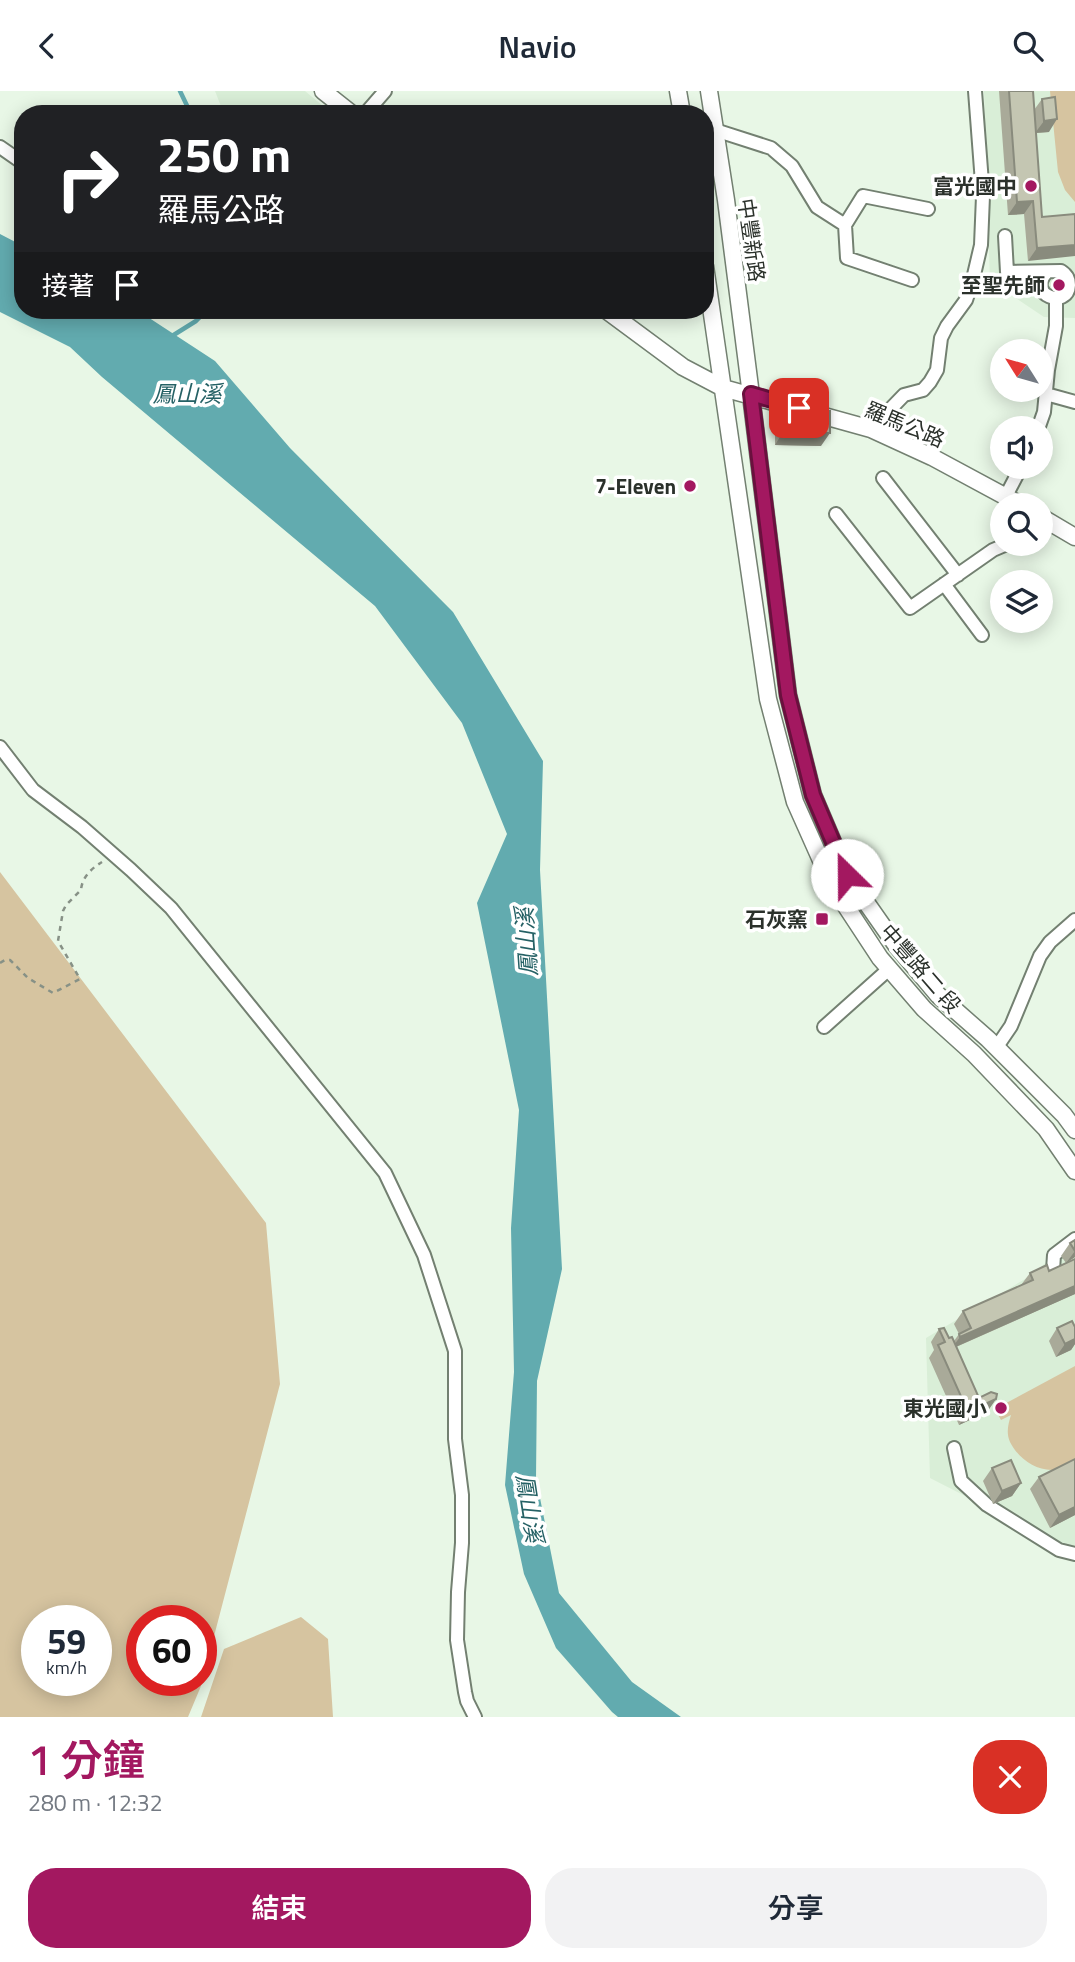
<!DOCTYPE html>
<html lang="zh-TW">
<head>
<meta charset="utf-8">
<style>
  :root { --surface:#fff; --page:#f2f2f3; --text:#1f2937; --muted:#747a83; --accent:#a31860 }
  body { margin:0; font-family:"Titillium Web","Noto Sans TC",sans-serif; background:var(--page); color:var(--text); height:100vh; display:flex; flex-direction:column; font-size:26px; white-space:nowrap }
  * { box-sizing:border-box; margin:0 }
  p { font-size:23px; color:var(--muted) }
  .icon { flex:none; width:38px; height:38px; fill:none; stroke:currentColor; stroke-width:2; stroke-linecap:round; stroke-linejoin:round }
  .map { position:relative; height:1626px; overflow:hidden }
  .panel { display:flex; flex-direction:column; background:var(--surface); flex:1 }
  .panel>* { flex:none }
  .top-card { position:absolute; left:14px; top:14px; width:700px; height:214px; border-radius:28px; box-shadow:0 4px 18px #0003; background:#202124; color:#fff; overflow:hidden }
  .needle { width:46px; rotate:307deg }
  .buttons { position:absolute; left:990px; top:248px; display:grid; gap:14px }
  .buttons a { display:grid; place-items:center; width:63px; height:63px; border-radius:50%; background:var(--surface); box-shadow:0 4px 18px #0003; font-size:35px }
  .speed { position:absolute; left:21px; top:1514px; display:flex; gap:14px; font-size:35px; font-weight:700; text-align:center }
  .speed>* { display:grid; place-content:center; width:91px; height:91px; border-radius:50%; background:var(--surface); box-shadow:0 4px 18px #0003; line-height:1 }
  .speed small { font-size:18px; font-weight:400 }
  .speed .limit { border:10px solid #d22; background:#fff; color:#111 }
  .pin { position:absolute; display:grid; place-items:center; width:60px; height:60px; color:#fff; margin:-30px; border-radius:14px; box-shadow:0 4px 10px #0006 }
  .me { position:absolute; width:77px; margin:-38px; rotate:337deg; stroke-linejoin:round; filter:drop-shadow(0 0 5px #0008) }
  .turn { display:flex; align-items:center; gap:24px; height:147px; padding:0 28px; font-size:32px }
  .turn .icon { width:91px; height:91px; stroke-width:2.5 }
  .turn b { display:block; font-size:49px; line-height:60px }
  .then { display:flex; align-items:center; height:66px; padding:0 28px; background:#0003; gap:14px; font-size:26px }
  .round { display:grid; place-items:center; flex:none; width:74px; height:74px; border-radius:28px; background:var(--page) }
  .head { display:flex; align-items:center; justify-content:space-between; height:119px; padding:0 28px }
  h1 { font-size:42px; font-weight:600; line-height:52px; color:var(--accent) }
  .action { display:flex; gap:14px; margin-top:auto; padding:14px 28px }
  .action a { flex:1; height:80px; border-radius:28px; background:var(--accent); color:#fff; font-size:28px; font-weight:600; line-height:80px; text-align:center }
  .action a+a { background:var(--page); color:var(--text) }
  header { display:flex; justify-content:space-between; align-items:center; height:91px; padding:0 28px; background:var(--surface); font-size:32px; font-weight:600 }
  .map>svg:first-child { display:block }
  .built { fill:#d9eed7 }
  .green { fill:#d6c4a0; fill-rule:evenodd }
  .water { fill:#62abaf }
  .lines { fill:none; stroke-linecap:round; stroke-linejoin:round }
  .stream { stroke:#62abaf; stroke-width:4.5 }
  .minor-casing { stroke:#738071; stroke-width:16 }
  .major-casing { stroke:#738071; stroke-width:19 }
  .path { stroke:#879186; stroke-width:2.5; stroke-dasharray:5 5; stroke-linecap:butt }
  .minor { stroke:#fff; stroke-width:12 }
  .major { stroke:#fff; stroke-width:16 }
  .wall { fill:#a9aa99 }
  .shaded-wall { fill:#898b7d }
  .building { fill:#c4c6b2; stroke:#898b7d; stroke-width:2 }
  .route-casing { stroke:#6a103e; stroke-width:18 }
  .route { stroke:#a31860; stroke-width:12 }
  .poi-dot { fill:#a31860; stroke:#fff; stroke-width:2.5 }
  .labels { text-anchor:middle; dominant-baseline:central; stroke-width:7; stroke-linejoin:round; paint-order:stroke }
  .poi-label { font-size:21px; font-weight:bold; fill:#2b312b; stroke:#fff; text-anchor:end }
  .street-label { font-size:21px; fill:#2b312b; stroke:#fff }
  .water-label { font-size:23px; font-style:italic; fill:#256165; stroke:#fff }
</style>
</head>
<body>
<header><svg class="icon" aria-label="back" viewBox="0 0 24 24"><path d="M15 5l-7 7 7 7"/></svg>Navio<svg class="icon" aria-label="search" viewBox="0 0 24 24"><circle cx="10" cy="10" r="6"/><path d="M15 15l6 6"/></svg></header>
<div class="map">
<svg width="1075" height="1626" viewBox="0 0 1075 1626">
  <rect width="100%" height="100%" fill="#e8f7e6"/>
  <path class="built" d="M215 0H305L323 15 321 23H224Z
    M984 0H1075V227L1044 226 990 190Z
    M1075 1149V1461L930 1387 926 1247 1025 1188Z"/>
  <path class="green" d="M1050 0H1075V111L1065 99 1058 81Z
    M0 781 266 1132 280 1293 201 1595 188 1626H0ZM37 1530H96V1589H37ZM142 1530H201V1589H142Z
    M1075 1275V1371C1070 1373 1065 1376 1060 1378 1040 1383 1019 1369 1010 1351 1006 1342 1008 1334 1011 1324L1001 1329 995 1318Z
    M301 1526 328 1548 333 1626H201L224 1558Z"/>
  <path class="water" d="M0 143 23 155V219H137L215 270 290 357 453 521 543 670 540 779 562 1178 537 1290 536 1387 559 1502 632 1591 681 1626H618L612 1621 556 1557 524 1483 505 1394 514 1281 511 1137 519 1019 477 812 507 743 462 632 375 515 171 344 102 286 70 256 0 221Z"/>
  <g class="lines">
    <path class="stream" d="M180 0 191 23
      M172 245 196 230 207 219"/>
    <defs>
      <path id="minor" d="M365 23 385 0
        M715 39 771 57 792 75 817 116 845 134 847 167 912 189
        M0 56 23 72
        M845 134 863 105 928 118
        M1005 145 1007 181 1061 180C1066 183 1069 187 1069 194 1068 219 1025 204 1047 181
        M1046 303 1075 311
        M871 338 904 304 923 299 930 291 937 279 941 247 947 235 966 209 973 188 981 154 983 105 975 0
        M1038 338 1044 321 1048 279 1056 235V207
        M883 387 958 484
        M1006 405 1021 376
        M836 423 910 517 993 459 1007 453
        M944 493 982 544
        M0 656 33 699 82 736 131 779 171 817 385 1082 424 1164 455 1260V1348L462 1404V1452L458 1501 457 1549 465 1601 467 1610 475 1626
        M824 936 889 878
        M996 957 1011 935 1040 865 1050 851 1075 829
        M1053 1179 1054 1164 1075 1148
        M954 1357 961 1390 987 1414 1059 1459 1075 1463"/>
      <path id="major" d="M323 0 352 23
        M678 0 682 23
        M709 0 726 109 751 304 788 604 813 704 847 784 896 854 938 904 988 948 1064 1024 1075 1039
        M705 175 768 608 795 711 832 794 880 867 924 918 974 963 1046 1038 1075 1080
        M606 219 683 276 723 297 871 338 932 366 1023 415
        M1041 426 1075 446"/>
    </defs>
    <use href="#minor" class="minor-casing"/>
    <use href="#major" class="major-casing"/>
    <path class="path" d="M0 872 5 869H10L28 887 53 902 80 888 58 850 63 820 66 814 81 799C82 786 92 777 102 771"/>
    <use href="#minor" class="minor"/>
    <use href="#major" class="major"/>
  </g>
  <path class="wall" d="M999 0H1033L1034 19 1042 8 1049 41 1036 42 1042 126 1075 123 1028 170 1024 123 1008 124Z
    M784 319 821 355 775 354V331Z
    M1075 1149V1166L1066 1172 1075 1168V1203L956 1256 979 1307 996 1308 987 1321 959 1334 929 1267 934 1259 931 1251 939 1238 949 1247 954 1250 959 1243 954 1233 963 1220 1021 1194 1030 1182 1049 1180 1066 1172 1061 1165 1070 1152Z
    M1075 1236V1253L1071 1259 1056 1266 1049 1250 1057 1237Z
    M1075 1368V1424L1050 1437 1030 1398 1039 1386Z
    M992 1377 1021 1392 1012 1405 993 1413 983 1390Z"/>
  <path class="shaded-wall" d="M1057 28 1049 41 1035 42 1044 30Z
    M1033 110 1024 123 1008 124 1017 111Z
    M1075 154V165L1028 170 1037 157Z
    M783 341 830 342 821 355 775 354Z
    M1075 1160V1166L1066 1172Z
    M1075 1195V1203L951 1258 960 1246Z
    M1075 1248V1253L1071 1259 1056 1266 1065 1253Z
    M996 1308 987 1321 959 1334 968 1321Z
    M1021 1392 1012 1405 993 1413 1002 1400Z
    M1075 1416V1424L1050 1437 1059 1424Z"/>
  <path class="building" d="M1009 0H1033L1042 126 1075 123V154L1037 157 1033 110 1017 111Z
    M1055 6 1057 28 1044 30 1042 8Z
    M784 319 830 320V342L783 341Z
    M1075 1149V1160L1070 1152Z
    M1075 1168V1195L960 1246 959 1243 971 1237 963 1220 1033 1189 1030 1182 1047 1174 1049 1180Z
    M1072 1230 1075 1236V1248L1065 1253 1057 1237Z
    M944 1237 949 1247 952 1246 979 1307 991 1301 997 1303 996 1308 968 1321 938 1254 945 1251 939 1238Z
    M1075 1368V1416L1059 1424 1039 1386Z
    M1011 1369 1021 1392 1002 1400 992 1377Z"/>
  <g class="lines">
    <defs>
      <path id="route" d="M799 317 751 303 788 604 813 704 847 784"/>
    </defs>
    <use href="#route" class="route-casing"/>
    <use href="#route" class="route"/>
  </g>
  <g class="poi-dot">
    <circle cx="1031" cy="95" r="7"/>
    <circle cx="1059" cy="194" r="7"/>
    <circle cx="690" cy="395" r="7"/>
    <rect x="815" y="821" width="14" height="14" rx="3.5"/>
    <circle cx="1001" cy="1317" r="7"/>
  </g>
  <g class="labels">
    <g class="poi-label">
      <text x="1017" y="95">富光國中</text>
      <text x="1045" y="194">至聖先師</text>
      <text x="676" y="395">7-Eleven</text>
      <text x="808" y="828">石灰窯</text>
      <text x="987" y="1317">東光國小</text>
    </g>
    <g class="street-label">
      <text transform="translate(752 149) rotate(82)">中豐新路</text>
      <text transform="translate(905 333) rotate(23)">羅馬公路</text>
      <text transform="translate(921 877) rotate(49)">中豐路二 段</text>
    </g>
    <g class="water-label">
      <text x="187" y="302">鳳山溪</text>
      <text transform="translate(526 851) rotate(-94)">鳳山溪</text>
      <text transform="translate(530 1417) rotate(81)">鳳山溪</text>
    </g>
  </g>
</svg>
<div class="buttons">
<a><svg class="needle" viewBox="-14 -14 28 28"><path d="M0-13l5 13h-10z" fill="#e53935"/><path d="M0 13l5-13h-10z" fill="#747a83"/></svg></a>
<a><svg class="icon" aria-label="sound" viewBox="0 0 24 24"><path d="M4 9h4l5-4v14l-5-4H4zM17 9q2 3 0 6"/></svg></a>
<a><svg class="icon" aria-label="search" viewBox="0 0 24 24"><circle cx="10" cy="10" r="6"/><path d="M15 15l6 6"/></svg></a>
<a><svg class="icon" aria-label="layers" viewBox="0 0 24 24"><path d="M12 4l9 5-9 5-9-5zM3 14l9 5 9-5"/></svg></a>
</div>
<div class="speed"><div>59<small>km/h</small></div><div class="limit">60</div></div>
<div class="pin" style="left:799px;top:317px;background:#d93025"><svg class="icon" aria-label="arrive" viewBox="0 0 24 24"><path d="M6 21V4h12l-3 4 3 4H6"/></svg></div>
<svg class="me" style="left:847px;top:784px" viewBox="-20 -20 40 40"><circle r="19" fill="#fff"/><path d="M0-13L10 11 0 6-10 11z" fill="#a31860"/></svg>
<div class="top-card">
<div class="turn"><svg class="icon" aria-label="right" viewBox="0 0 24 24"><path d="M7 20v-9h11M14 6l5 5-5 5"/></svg><div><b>250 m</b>羅馬公路</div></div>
<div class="then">接著<svg class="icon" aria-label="arrive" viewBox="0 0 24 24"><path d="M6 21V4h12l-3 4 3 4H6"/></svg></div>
</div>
</div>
<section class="panel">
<div class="head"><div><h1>1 分鐘</h1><p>280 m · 12:32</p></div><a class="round" style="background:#d93025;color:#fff"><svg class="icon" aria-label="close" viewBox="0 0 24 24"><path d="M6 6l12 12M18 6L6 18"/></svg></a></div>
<div class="action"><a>結束</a><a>分享</a></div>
</section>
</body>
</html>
